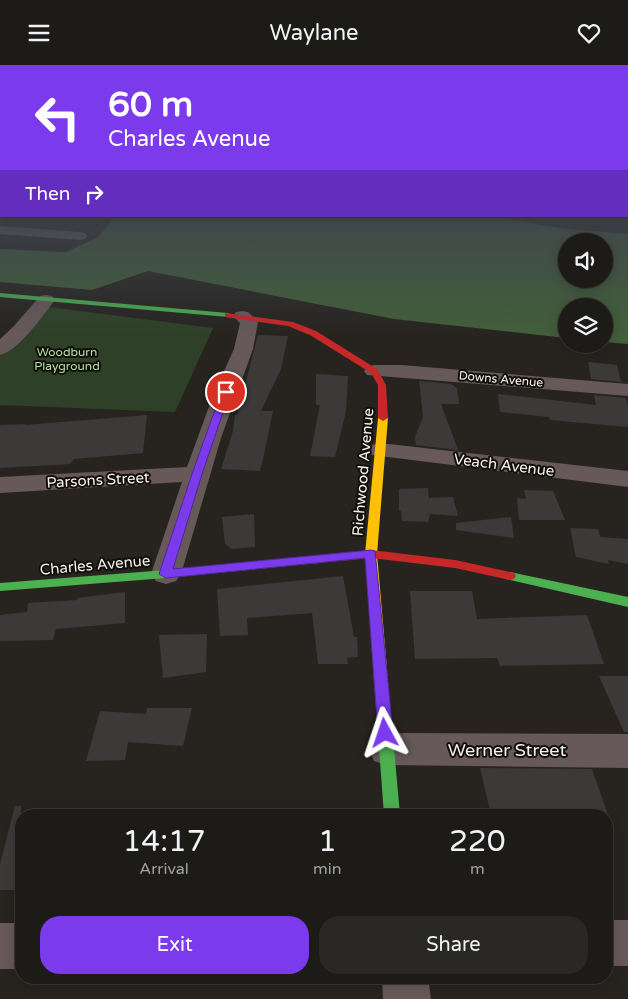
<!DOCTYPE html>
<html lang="en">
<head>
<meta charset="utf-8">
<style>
  :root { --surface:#1d1b18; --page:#2a2825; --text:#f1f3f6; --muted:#a0a1a2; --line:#3b3937; --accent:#7c3aed }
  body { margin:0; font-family:"Varela Round",sans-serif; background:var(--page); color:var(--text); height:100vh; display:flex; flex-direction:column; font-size:19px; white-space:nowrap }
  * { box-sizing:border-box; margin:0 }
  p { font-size:16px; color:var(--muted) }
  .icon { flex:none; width:28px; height:28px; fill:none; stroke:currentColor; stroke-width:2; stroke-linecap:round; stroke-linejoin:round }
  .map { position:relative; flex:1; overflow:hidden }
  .sheet { position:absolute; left:15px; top:744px; width:598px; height:175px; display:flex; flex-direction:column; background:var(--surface); border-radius:20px; box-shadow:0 2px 12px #0003,0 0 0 1px var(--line) }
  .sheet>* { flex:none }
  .hud { position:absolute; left:0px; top:0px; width:629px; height:152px; box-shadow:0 2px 12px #0003,0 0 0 1px var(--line); background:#7c3aed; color:#fff; overflow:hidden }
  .tools { position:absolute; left:558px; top:168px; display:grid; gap:10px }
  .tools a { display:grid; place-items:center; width:55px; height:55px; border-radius:50%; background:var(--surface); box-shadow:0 2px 12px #0003,0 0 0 1px var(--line); font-size:25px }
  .pin { position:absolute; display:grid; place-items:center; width:42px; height:42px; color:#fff; margin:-21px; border:2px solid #fff; border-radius:50%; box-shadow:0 1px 5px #0007 }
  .me { position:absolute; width:55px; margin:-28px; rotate:355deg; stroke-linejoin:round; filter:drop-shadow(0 0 4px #0008) }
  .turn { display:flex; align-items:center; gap:18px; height:105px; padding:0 25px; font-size:22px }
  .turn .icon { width:65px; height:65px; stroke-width:2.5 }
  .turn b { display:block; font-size:35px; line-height:42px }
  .then { display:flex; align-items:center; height:48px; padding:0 25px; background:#0003; gap:10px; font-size:19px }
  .eta { display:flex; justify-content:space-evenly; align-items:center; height:85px; text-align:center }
  .eta b { font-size:30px; font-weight:600; line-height:35px }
  .cta { display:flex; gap:10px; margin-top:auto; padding:10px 25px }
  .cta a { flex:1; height:58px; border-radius:20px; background:var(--accent); color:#fff; font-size:20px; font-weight:600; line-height:58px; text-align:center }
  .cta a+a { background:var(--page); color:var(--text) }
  header { display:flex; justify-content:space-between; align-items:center; height:65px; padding:0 25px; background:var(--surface); font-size:22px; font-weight:600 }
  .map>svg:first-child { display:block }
  .green { fill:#2e4128 }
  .forest { fill:#425f39; fill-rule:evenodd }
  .building { fill:#3b3a38 }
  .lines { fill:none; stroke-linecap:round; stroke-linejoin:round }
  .street { fill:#67595a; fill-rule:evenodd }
  .fast { fill:#4caf50; fill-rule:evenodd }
  .slow { fill:#ffc107; fill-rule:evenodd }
  .jam { fill:#c62828; fill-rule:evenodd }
  .route { fill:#7c3aed; stroke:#51269a }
  .labels { text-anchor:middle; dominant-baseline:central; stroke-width:4; stroke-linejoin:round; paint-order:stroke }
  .far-park-label { font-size:12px; fill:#aee4a0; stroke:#110e0b }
  .far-street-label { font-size:12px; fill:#f6f2ed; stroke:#110e0b }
  .street-label { font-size:15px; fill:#f6f2ed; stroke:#110e0b }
  .near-street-label { font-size:18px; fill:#f6f2ed; stroke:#110e0b }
</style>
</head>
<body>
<header><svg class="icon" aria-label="menu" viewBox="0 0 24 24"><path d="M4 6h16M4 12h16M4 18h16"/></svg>Waylane<svg class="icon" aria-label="heart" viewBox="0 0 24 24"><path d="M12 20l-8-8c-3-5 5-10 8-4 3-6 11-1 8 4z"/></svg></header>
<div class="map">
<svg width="628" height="934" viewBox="0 0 628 934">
  <rect width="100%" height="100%" fill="#272420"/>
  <path class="green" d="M49 242 213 263 175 347 0 340V291Z"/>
  <path class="forest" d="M115 151H492L559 163 628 169V279L604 277V241H566V273L394 254 148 206 92 225 0 217V184L66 187 98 172ZM566 176H604V214H566Z"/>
  <path class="building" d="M258 270 288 271 281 304 261 346H273L263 394 260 406 221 404 233 366 235 350H237Z
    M588 297 617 300 621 317 591 314Z
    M316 309 348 311 346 346 335 392 310 391 320 340H316Z
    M419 316 451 319 457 323 459 339H441L458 385 416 380 415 372 423 352Z
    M498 329 596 340 594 330 626 333 628 341V362L550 355 549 352 500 347Z
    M147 350 143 388 74 394 70 399 0 403V360L25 359V360Z
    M428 423 429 433 453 432 458 451 430 449 428 457 402 456 401 446H399V424Z
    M524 425 553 426 565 455H519L517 433 526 434Z
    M254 449 255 482 231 484 225 478 222 452Z
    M511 452 514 473 456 465V458Z
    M570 463 598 464 600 472 628 474V499L608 495 609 499 576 492Z
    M343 511 354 572H357L358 592 347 593 348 599H318L312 548 247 553 248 570 220 571 217 524Z
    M410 526H472L477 554 587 550 604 599 500 601 497 593 415 594Z
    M125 527V558L56 564 53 575 0 576V550L27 547 28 538 77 535V533Z
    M207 569 206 607 163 613 159 570Z
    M599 611H628V667H624Z
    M147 643H192L183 681 128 677 125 695 86 696 100 646 146 649Z
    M480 703 592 704 608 750H491Z
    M15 741H21V825H0V799Z"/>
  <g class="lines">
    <path class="street" d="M0 161 80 167 85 168 87 171 85 174 80 175 0 169Z
      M46 230 52 231 55 235 52 239C40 254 19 285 0 290V274L14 261 40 231Z
      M242 246 248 247 258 257 253 284 221 373 181 509 176 516 166 519 156 516 151 509 182 417 0 428V412L187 402 214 328 234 284 240 258 233 251 236 247Z
      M374 300H401L628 319V331L367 310 364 306 367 302Z
      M380 378 628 406V422L372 390 368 385 372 380Z
      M387 668 628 669V703L387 700 374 696 369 684 374 672Z
      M606 855H628V901H606Z
      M0 858H21V904H0Z
      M382 912H428L431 934H383Z"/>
    <path class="fast" d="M0 228 228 248 232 250 228 252 0 232Z
      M319 490 325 494 319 498 166 513 0 526V518L166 505Z
      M510 507 628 532V542L506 514 504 511 506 508Z
      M381 610 386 612 388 616 400 750H384L374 616 376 612Z"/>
    <path class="slow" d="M383 350 388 353 377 489 388 616 386 620 381 622 376 620 374 616 365 489 378 353Z"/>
    <path class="jam" d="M225 248 293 257 316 266 377 304 386 320 388 353 383 356 378 353V320L371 308 310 270 288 261 225 252Z
      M371 485 455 495 510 507 514 508 516 511 514 514 510 515 455 503 371 493 319 498 313 494 319 490Z"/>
  </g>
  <linearGradient id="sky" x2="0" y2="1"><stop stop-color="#151412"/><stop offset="0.51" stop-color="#41454e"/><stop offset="1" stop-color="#41454e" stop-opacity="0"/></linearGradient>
  <rect width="628" height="270" fill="url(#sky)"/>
  <path class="route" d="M222 325H226L230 327 202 409 173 504 371 485 375 486 393 668 391 672 385 674 380 672 378 668 365 493 166 513 159 509 192 409Z"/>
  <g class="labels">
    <g class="far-park-label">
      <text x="67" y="287">Woodburn<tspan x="67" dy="14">Playground</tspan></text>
    </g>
    <g class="far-street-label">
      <text transform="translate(501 314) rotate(5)">Downs Avenue</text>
    </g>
    <g class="street-label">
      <text transform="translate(504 400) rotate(7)">Veach Avenue</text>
      <text transform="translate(363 407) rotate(-85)">Richwood Avenue</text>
      <text transform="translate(98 415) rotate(-3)">Parsons Street</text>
      <text transform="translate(95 500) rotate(-5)">Charles Avenue</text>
    </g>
    <g class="near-street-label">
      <text x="507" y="685">Werner Street</text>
    </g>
  </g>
</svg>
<div class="tools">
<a><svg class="icon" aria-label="sound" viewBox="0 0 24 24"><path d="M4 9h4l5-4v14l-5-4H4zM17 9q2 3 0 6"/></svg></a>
<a><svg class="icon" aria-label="layers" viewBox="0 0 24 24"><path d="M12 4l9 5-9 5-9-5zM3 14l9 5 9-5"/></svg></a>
</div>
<div class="pin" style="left:226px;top:327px;background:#d93025"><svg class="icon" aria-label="arrive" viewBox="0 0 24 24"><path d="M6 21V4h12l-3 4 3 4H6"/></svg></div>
<svg class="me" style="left:385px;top:668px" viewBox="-20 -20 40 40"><path d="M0-17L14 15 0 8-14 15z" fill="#7c3aed" stroke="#fff" stroke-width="4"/></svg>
<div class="hud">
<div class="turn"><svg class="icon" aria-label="left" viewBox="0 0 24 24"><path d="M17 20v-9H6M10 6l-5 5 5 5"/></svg><div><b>60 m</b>Charles Avenue</div></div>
<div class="then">Then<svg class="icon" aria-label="right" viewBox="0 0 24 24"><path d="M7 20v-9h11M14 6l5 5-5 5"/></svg></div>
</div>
<section class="sheet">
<div class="eta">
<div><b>14:17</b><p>Arrival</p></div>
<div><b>1</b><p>min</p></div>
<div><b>220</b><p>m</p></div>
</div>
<div class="cta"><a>Exit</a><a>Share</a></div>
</section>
</div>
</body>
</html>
